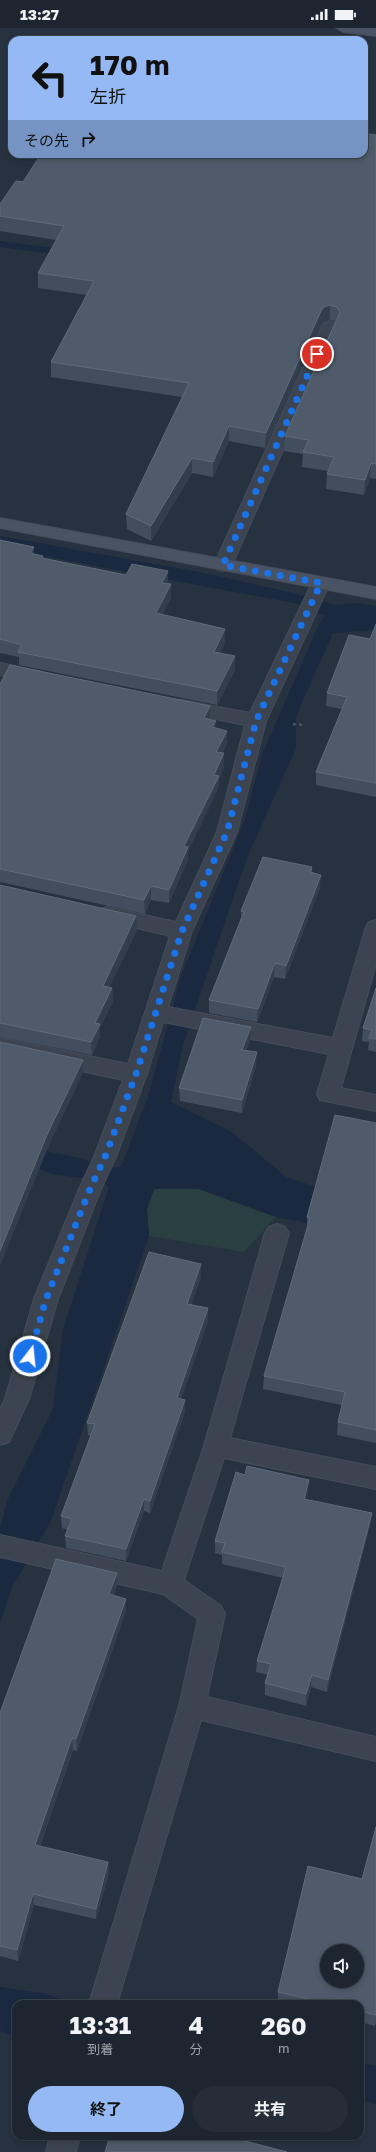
<!DOCTYPE html>
<html lang="ja">
<head>
<meta charset="utf-8">
<style>
  :root { --surface:#1d2630; --page:#252e38; --text:#f1f3f6; --muted:#a0a5ab; --line:#3b434c; --accent:#94b9f4 }
  body { margin:0; font-family:"Golos Text","Noto Sans JP",sans-serif; background:var(--page); color:var(--text); height:100vh; display:flex; flex-direction:column; font-size:15px; white-space:nowrap }
  * { box-sizing:border-box; margin:0 }
  p { font-size:13px; color:var(--muted) }
  .icon { flex:none; width:22px; height:22px; fill:none; stroke:currentColor; stroke-width:2; stroke-linecap:round; stroke-linejoin:round }
  .map { position:relative; flex:1; overflow:hidden }
  .panel { position:absolute; left:12px; top:1972px; width:352px; height:140px; display:flex; flex-direction:column; background:var(--surface); border-radius:12px; box-shadow:0 2px 6px #0003,0 0 0 1px var(--line) }
  .panel>* { flex:none }
  .guide { position:absolute; left:8px; top:8px; width:360px; height:122px; border-radius:12px; box-shadow:0 2px 6px #0003,0 0 0 1px var(--line); background:#94b9f4; color:#111; overflow:hidden }
  .buttons { position:absolute; left:320px; top:1916px; display:grid; gap:8px }
  .buttons a { display:grid; place-items:center; width:44px; height:44px; border-radius:50%; background:var(--surface); box-shadow:0 2px 6px #0003,0 0 0 1px var(--line); font-size:20px }
  .pin { position:absolute; display:grid; place-items:center; width:34px; height:34px; color:#fff; margin:-17px; border:2px solid #fff; border-radius:50%; box-shadow:0 1px 4px #0007 }
  .me { position:absolute; width:44px; margin:-22px; rotate:16deg; stroke-linejoin:round; filter:drop-shadow(0 0 3px #0008) }
  .turn { display:flex; align-items:center; gap:14px; height:84px; padding:0 16px; font-size:18px }
  .turn .icon { width:52px; height:52px; stroke-width:2.5 }
  .turn b { display:block; font-size:28px; line-height:34px }
  .then { display:flex; align-items:center; height:38px; padding:0 16px; background:#0003; gap:8px; font-size:15px }
  .eta { display:flex; justify-content:space-evenly; align-items:center; height:68px; text-align:center }
  .eta b { font-size:24px; font-weight:700; line-height:28px }
  .cta { display:flex; gap:8px; margin-top:auto; padding:8px 16px }
  .cta a { flex:1; height:46px; border-radius:24px; background:var(--accent); color:#111; font-size:16px; font-weight:700; line-height:46px; text-align:center }
  .cta a+a { background:var(--page); color:var(--text) }
  .status { display:flex; justify-content:space-between; align-items:center; height:28px; padding:0 20px; background:var(--surface); direction:ltr }
  .status svg { height:11px; fill:currentColor }
  .map>svg:first-child { display:block }
  .green { fill:#293f41 }
  .water { fill:#1a293f }
  .lines { fill:none; stroke-linecap:round; stroke-linejoin:round }
  .stream { fill:#1a293f; fill-rule:evenodd }
  .street-casing { stroke:#454d5a; stroke-width:2 }
  .secondary-casing { stroke:#454d5a; stroke-width:2 }
  .path { stroke:#425859; stroke-width:2.5; stroke-dasharray:3 3; stroke-linecap:butt }
  .street { fill:#3b4450; fill-rule:evenodd }
  .secondary { fill:#4a5363; fill-rule:evenodd }
  .wall { fill:#424e5e }
  .shaded-wall { fill:#323e4d }
  .building { fill:#4f5b6a; stroke:#5f6a79; fill-rule:evenodd }
  .route { stroke:#1a73e8; stroke-width:7; stroke-dasharray:0 12.6 }
</style>
</head>
<body>
<div class="status"><b>13:27</b><svg viewBox="0 0 49 12"><path d="M0 12V9h3v3zM5 12V6h3v6zM10 12V3h3v9zM15 12V0h3v12zM26 1h20v11H26zM47 4h2v5h-2z"/></svg></div>
<div class="map">
<svg width="376" height="2124" viewBox="0 0 376 2124">
  <rect width="100%" height="100%" fill="#273240"/>
  <path class="green" d="M154 1161H199L276 1189 244 1224 149 1208 147 1181Z"/>
  <path class="water" d="M0 508 199 544 294 565 334 577 357 575 376 578V602L333 605 296 688V720L246 832 183 1017 171 1074 232 1104 286 1149 353 1171 376 1208 276 1189 199 1161H154L147 1181 149 1208 51 1493 12 1559 0 1595V1501L7 1473 53 1381 63 1301 109 1159 102 1153 52 1146 6 1129 0 1114 80 1130 110 1140 121 1139 148 1069 181 948 244 794 263 724 320 594 325 588 299 576 0 520Z
    M0 1959 43 1965 76 1976H16V2009L0 2003Z
    M360 2035 376 2038V2076L360 2071Z"/>
  <g class="lines">
    <path class="stream" d="M0 213 69 222 74 225 69 228 0 219Z"/>
    <defs>
      <path id="street" d="M330 293 336 295 338 298 232 537 229 541 223 543 217 541 214 537 322 298 324 295Z
        M321 549 327 551 330 555 266 693 237 804 192 903 168 979 333 1010 366 899 369 894 376 892V936L341 1060 376 1067V1083L320 1072 317 1066 329 1026 163 994 147 1046 116 1129 101 1161 58 1271 29 1371 9 1414 0 1417V1381L5 1371 34 1271 79 1161 94 1129 123 1052 0 1026V1010L128 1036 170 908 100 891 97 886 100 881 107 879 176 894 217 804 245 697 181 684 174 682 171 678 174 674 181 672 250 685 312 555 315 551Z
        M0 635 43 644 45 648 43 652 36 654 0 647Z
        M277 1196 285 1199 289 1205 230 1410 376 1439V1461L224 1430 184 1552 221 1578 225 1586 207 1669 376 1709V1733L201 1692 117 1976H89L179 1678 198 1591 163 1566 0 1529V1507L162 1543 204 1418 265 1205 269 1199Z
        M50 2108H80L76 2124H46Z"/>
      <path id="secondary" d="M336 0H376V8L343 4Z
        M0 490 376 559V571L0 500Z"/>
    </defs>
    <use href="#street" class="street-casing"/>
    <use href="#secondary" class="secondary-casing"/>
    <path class="path" d="M293 696 303 697"/>
    <use href="#street" class="street"/>
    <use href="#secondary" class="secondary"/>
  </g>
  <path class="wall" d="M376 107V451L370 450 364 467 326 461 327 446 328 443 302 439 303 426 284 423 285 408 336 293 330 292 324 294 321 297 265 420 229 413 213 449 192 445 151 513 127 501 126 486 182 369 51 349V334L87 267 38 260V245L56 212 0 203V176L23 154Z
    M0 512 34 519V526L43 528V530L171 556V570L162 587 225 601V614L220 625 235 628V642L217 677 19 637V629L0 625Z
    M376 596V769L316 757V744L342 681 326 678 327 665 370 611Z
    M0 656 210 692 227 716 222 725H224V739L219 750 218 761 188 823V832L169 875 151 872 145 886 0 854Z
    M312 839V845L320 860 285 951 274 949 257 994 209 985V972L241 890V883Z
    M0 857 137 902 109 959 112 960 113 973 100 999V1009L92 1027 0 1009Z
    M376 960V1024L368 1022 369 1014 362 1013 363 1000Z
    M250 1012 246 1023 256 1038 242 1085 180 1073 179 1060Z
    M376 1095V1415L337 1407 338 1394 342 1377 263 1361 264 1348 307 1203V1189Z
    M201 1249 191 1277 208 1280V1293L181 1371 185 1372V1384L150 1485 144 1483 126 1533 66 1520 65 1508 68 1502 62 1500 61 1488 91 1408 88 1407 87 1395Z
    M308 1464 306 1471 370 1497 327 1664 311 1659 306 1678 265 1667V1655L268 1647 256 1644 257 1633 283 1550 222 1536V1527L215 1525V1513Z
    M117 1545V1557L114 1567 126 1571V1583L77 1723 73 1722 40 1818 108 1834 109 1845 96 1891 34 1877 18 1933 0 1928V1685Z
    M376 1799V1994L375 1998 360 1994V1976H286L278 1974V1964L362 1851Z"/>
  <path class="shaded-wall" d="M330 277V292L324 294 321 297 265 420 266 405 321 283 324 279Z
    M229 398V413L213 449V434Z
    M192 430V445L151 513V498Z
    M371 435 370 450 364 467 365 452Z
    M34 519V532L30 525Z
    M168 543V557L162 555Z
    M171 556V570L156 599V585Z
    M225 601V614L214 637V624Z
    M235 628V642L217 677V663Z
    M210 678V691L204 690Z
    M216 693 215 706 212 699Z
    M227 703V716L216 737V724Z
    M224 725V739L219 750 218 761 188 823V832L169 875V862L184 818 214 747Z
    M321 847 320 860 285 951 286 938Z
    M151 858V872L145 886 144 872Z
    M136 888 137 902 104 971 103 958Z
    M275 935 274 949 257 994 258 981Z
    M112 960 113 973 100 999V1009L92 1027 91 1014 95 995Z
    M251 999 250 1012 242 1035V1022Z
    M257 1024 256 1038 242 1085V1072Z
    M83 1032V1045L47 1122 0 1238V1223L46 1109Z
    M201 1236V1249L187 1289V1276Z
    M208 1280V1293L177 1382V1370Z
    M185 1372V1384L150 1485V1473Z
    M309 1452 308 1464 304 1483V1471Z
    M144 1471V1483L126 1533V1521Z
    M372 1485 370 1497 327 1664 328 1652Z
    M117 1545V1557L110 1578 109 1566Z
    M126 1571V1583L77 1723 76 1711Z
    M312 1647 311 1659 306 1678V1666Z
    M72 1710 73 1722 36 1828 35 1817Z
    M108 1834 109 1845 96 1891V1881Z
    M33 1866 34 1877 18 1933 17 1922Z"/>
  <path class="building" d="M364 105 376 107V436L371 435 365 452 327 446 334 429 303 424 309 412 285 408 340 284 337 279 330 277 324 279 321 283 266 405 229 398 213 434 192 430 151 498 126 486 189 355 51 334 94 253 38 245 64 198 0 188V176L16 153 23 154 41 126H364Z
    M0 512 34 519 30 525 43 528 42 530 126 547 132 536 168 543 162 555 171 556 156 585 225 601 214 624 235 628 217 663 18 624 22 617 0 611Z
    M376 596V755L316 744 347 669 327 665 349 607 370 611Z
    M10 637 210 678 204 690 216 693 212 699 227 703 216 724 224 725 214 747 219 748 184 818 188 819 169 862 151 858 144 872 0 841V656Z
    M263 829 312 839 310 844 321 847 286 938 275 935 258 981 209 972 244 884 241 883Z
    M0 857 136 888 103 958 112 960 95 995 100 996 91 1014 0 995Z
    M376 960V1011L369 1010 372 1002 363 1000Z
    M203 990 251 999 242 1022 257 1024 242 1072 179 1060Z
    M0 1014 83 1032 46 1109 0 1223Z
    M335 1087 376 1095V1402L338 1394 345 1364 264 1348 310 1190 307 1189Z
    M149 1224 201 1236 187 1276 208 1280 177 1370 185 1372 150 1473 144 1471 126 1521 65 1508 72 1491 61 1488 95 1396 87 1395Z
    M247 1438 309 1452 304 1471 372 1485 328 1652 312 1647 306 1666 265 1655 271 1636 257 1633 286 1539 222 1524 225 1515 215 1513 236 1444 245 1447Z
    M56 1531 117 1545 109 1566 126 1571 76 1711 72 1710 35 1817 108 1834 96 1881 33 1866 17 1922 0 1918V1685Z
    M376 1799V1987L360 1983V1976H330L278 1964 308 1838 362 1851ZM327 1923H357V1953H327Z
    M110 2108H226L287 2124H105Z"/>
  <g class="lines">
    <path class="route" d="M30 1328 46 1271 90 1161 105 1129 136 1046 182 903 227 804 256 693 321 555 223 537 317 326"/>
  </g>
</svg>
<div class="buttons">
<a><svg class="icon" aria-label="sound" viewBox="0 0 24 24"><path d="M4 9h4l5-4v14l-5-4H4zM17 9q2 3 0 6"/></svg></a>
</div>
<div class="pin" style="left:317px;top:326px;background:#d93025"><svg class="icon" aria-label="arrive" viewBox="0 0 24 24"><path d="M6 21V4h12l-3 4 3 4H6"/></svg></div>
<svg class="me" style="left:30px;top:1328px" viewBox="-20 -20 40 40"><circle r="17" fill="#1a73e8" stroke="#fff" stroke-width="3"/><path d="M0-11L8 9 0 5-8 9z" fill="#fff"/></svg>
<div class="guide">
<div class="turn"><svg class="icon" aria-label="left" viewBox="0 0 24 24"><path d="M17 20v-9H6M10 6l-5 5 5 5"/></svg><div><b>170 m</b>左折</div></div>
<div class="then">その先<svg class="icon" aria-label="right" viewBox="0 0 24 24"><path d="M7 20v-9h11M14 6l5 5-5 5"/></svg></div>
</div>
<section class="panel">
<div class="eta">
<div><b>13:31</b><p>到着</p></div>
<div><b>4</b><p>分</p></div>
<div><b>260</b><p>m</p></div>
</div>
<div class="cta"><a>終了</a><a>共有</a></div>
</section>
</div>
</body>
</html>
